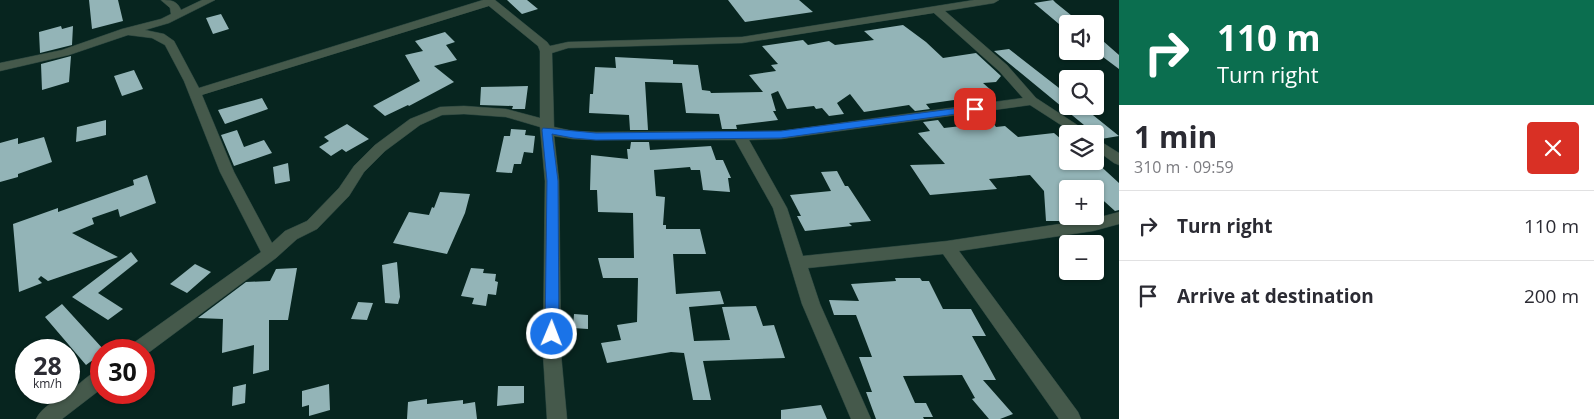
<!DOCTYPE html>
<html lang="en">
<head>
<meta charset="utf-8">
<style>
  :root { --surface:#fff; --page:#f2f2f3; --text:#2b2b33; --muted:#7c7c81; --line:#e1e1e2 }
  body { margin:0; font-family:"Open Sans",sans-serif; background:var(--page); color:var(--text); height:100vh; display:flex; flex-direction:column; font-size:19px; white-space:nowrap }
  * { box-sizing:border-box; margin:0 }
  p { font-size:16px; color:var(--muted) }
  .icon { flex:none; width:28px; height:28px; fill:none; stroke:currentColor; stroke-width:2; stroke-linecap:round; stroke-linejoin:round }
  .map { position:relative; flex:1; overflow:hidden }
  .side { display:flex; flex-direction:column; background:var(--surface); width:475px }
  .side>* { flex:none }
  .top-card { background:#0b6e4f; color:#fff; overflow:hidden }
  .controls { position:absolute; left:1059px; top:15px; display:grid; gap:10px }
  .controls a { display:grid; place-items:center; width:45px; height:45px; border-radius:5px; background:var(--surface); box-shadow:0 1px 4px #0004; font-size:25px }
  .speed { position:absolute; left:15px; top:339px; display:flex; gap:10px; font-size:25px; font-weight:700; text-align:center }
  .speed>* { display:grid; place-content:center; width:65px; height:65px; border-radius:50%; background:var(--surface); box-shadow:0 1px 4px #0004; line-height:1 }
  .speed small { font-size:12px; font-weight:400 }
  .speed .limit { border:8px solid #d22; background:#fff; color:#111 }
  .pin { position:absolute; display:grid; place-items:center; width:42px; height:42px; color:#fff; margin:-21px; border-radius:10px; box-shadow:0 2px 8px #0006 }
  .me { position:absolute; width:55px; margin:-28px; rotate:1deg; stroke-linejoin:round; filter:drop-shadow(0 0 4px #0008) }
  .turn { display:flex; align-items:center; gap:18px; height:105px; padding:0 15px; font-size:22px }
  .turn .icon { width:65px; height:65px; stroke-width:2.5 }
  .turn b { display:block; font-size:35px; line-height:42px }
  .round { display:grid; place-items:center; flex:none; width:52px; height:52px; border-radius:5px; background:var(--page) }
  .head { display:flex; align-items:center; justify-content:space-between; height:85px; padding:0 15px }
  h1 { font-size:30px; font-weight:700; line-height:38px }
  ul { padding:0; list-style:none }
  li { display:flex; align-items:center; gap:15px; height:70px; padding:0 15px; border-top:1px solid var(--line) }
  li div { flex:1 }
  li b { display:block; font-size:19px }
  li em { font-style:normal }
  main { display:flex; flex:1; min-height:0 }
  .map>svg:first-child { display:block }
  .building { fill:#93b4b7 }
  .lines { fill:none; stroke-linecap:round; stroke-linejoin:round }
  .minor-casing { stroke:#27433d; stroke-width:1 }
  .minor { fill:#45594b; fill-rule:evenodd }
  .route { fill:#1a73e8; stroke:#114b97 }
</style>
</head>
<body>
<main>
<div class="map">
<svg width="1119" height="419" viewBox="0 0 1119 419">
  <rect width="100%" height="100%" fill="#07251f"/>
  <path class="building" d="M89 0H118L123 21 92 29Z
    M507 0H527L538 9 522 14Z
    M728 0H799L813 12 745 22Z
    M1053 0 1056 3 1082 24H1059L1034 3Z
    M221 14 229 29 213 34 206 18Z
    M903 25 926 42 943 58 976 53 1001 76 996 82 983 83 992 91 972 93 979 102 965 104 961 99 926 104 930 109 915 111 909 105 864 112 850 94 837 103 844 114 829 116 822 108 816 109 814 106 787 109 778 91 771 94 776 111H773L778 120 736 125 737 129H722L719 114 686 113 682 83 645 82 648 130H630L629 115 589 113 590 94H593L595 67 616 68 615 57 673 60V64L698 65 702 90 710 91 711 93 763 92 749 75 776 71 771 65 778 64 762 46 803 40 808 45 829 41 835 45 874 40 864 31Z
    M61 26 62 29 73 26 72 45 40 53 39 32Z
    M445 32 455 42 446 45 457 60 434 66 454 82 409 106 408 105 385 116 373 106 420 81 405 55 423 51 415 41Z
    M1095 34 1119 55V69L1095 51Z
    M1009 49 1068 95V109L1083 107 1119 136 1101 139 994 51Z
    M71 56 69 82 42 90 41 64Z
    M134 70 143 89 122 96 114 76Z
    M528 86 525 109H512L513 106 480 105 481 87Z
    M262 98 268 109 225 124 218 110Z
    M986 113 996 127 1005 126 1018 137 1054 133 1068 145V161H1095L1119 183V210L1115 211 1095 193V189H1068V221H1046L1044 191 1030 175 989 179 997 189 930 195 910 165 945 164 918 133 930 131 923 122 938 120 944 128 979 124 972 115Z
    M106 120V135L76 142 77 127Z
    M347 124 369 139 346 152 342 149 331 156 319 147 329 141 324 137Z
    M511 129 526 130 525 135 535 136 533 153 524 152 521 164H514L512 173 496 172 504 136H510Z
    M237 130 244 147 264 140 272 153 234 166 221 135Z
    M44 137 52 162 18 174V177L0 182V143L18 138V144Z
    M631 142H649L650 150 711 146 716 160H723L731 178H728L730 192 703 190 700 170H691L690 167 654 170 656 196 665 197 663 225H666V229H700L706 254H673L676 294 720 291 724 304 689 307 694 341 730 340 722 307 756 306 763 326 774 325 785 358 703 361 711 400H693L684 353 671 352 607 363 601 343 621 340 617 325 637 322 638 278H603L598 258H634L633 213 598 212 597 190H590L591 155 628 159 627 149H630Z
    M288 163 290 181 275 184 273 167Z
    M837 171 845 186H848L871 221 849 223 852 226 805 231 797 216H801L790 195 831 191 821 172Z
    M147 175 156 203 120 217 118 209 92 218 94 224 72 233 118 257 48 281 41 276 38 279 42 283 19 292 13 224 58 208V212L134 185 133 180Z
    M440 192 470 194 465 213 447 254 393 243 409 212 429 215 432 207 434 208Z
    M131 252 138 261 98 293 123 309 108 320 72 297Z
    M397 262 400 297 398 304 385 303 382 265Z
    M195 264 211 272 187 293 170 284Z
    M297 268 288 320H269V370L253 374 254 345 222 353 223 319 198 318 246 282 270 281 276 269Z
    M471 268 484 269 483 273 496 274 495 281 498 282 496 295 488 294 486 306 472 304 474 298 461 296Z
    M895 278H920L922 281H929L943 309H971L986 336H972L996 380H983L1013 414 1000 419H989L972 399 975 398 962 375 903 376 915 403H926L933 417H923L924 419H876L866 392H872L859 357H872L856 315H834L829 300 859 301 851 284 896 281Z
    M358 302 373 303 367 320 351 319Z
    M62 304 104 350H101V354L86 365 45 317Z
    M574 314 588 315V329L573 328Z
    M246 384 245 403 232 406 233 387Z
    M329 384 330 410 309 416V405L302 407V391Z
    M498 386H524V403L497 406Z
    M427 399V404L463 400V404L475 402 477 419H407L408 402Z
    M821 405 827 419H781V410Z"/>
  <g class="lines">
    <defs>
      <path id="minor" d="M161 0C170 0 177 0 181 10L202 0H215L169 23 145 30 164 34 174 41 199 88 483 0H495L547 42 550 46 568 42 742 37 974 0H999L994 3 945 11 1007 65 1036 98 1091 134H1075L1030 105 781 139 749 140 787 208 803 256 947 241 1093 219 1119 212V224L1093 231 959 251 1078 412 1081 419H1059L943 254 808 268 820 304 871 419H851L802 304 773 208 735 140H596L573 139 554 136 559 181 561 354 567 419H547L543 354 545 181 540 127 506 117 464 114 442 115 420 125 385 151 364 172 349 196 317 229 297 239 276 258 144 356V350H129L132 344 261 252 220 172 184 81 165 45 152 38 128 35 69 55 0 71V63L62 50 122 29 161 19 171 14 170 8ZM489 6 538 46 540 51V118L506 109 464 106 440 107 410 119 375 145 354 166 339 188 307 221 285 231 272 243 234 172 202 95ZM934 13 999 71 1023 98 781 131 596 132 573 131 554 127 552 53 568 48 742 43Z
        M1095 138 1119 153V165L1114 163 1095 149Z
        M101 369V389L62 419H36C42 406 59 399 69 392 79 385 88 374 101 369Z"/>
    </defs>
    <use href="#minor" class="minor-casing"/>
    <use href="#minor" class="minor"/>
  </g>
  <path class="route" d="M975 106 978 107V111L781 138 596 140 573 138 552 134 558 181 559 334 557 339 552 340 547 339 545 334 547 181 542 130 543 128 596 133 781 131Z"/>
</svg>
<div class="controls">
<a><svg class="icon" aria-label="sound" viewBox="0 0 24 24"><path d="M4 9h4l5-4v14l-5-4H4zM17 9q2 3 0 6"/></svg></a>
<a><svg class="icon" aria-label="search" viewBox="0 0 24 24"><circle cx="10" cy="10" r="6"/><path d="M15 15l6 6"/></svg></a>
<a><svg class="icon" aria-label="layers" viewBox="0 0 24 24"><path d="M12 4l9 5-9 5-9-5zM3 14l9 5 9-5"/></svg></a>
<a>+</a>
<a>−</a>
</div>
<div class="speed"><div>28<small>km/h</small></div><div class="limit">30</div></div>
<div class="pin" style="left:975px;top:109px;background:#d93025"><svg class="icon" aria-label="arrive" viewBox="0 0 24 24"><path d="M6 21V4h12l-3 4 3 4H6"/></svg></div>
<svg class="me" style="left:552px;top:334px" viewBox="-20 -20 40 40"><circle r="17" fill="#1a73e8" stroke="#fff" stroke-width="3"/><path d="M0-11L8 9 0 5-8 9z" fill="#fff"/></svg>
</div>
<section class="side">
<div class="top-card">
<div class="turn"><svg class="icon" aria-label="right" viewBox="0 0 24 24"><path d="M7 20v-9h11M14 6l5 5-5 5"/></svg><div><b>110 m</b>Turn right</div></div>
</div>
<div class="head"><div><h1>1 min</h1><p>310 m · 09:59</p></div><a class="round" style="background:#d93025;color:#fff"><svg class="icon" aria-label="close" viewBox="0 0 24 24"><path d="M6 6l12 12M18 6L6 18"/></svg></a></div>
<ul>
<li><svg class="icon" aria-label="right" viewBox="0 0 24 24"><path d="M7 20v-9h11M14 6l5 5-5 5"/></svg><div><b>Turn right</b></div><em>110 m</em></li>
<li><svg class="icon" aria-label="arrive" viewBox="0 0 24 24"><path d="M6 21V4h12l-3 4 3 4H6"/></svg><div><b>Arrive at destination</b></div><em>200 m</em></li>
</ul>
</section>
</main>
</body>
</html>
